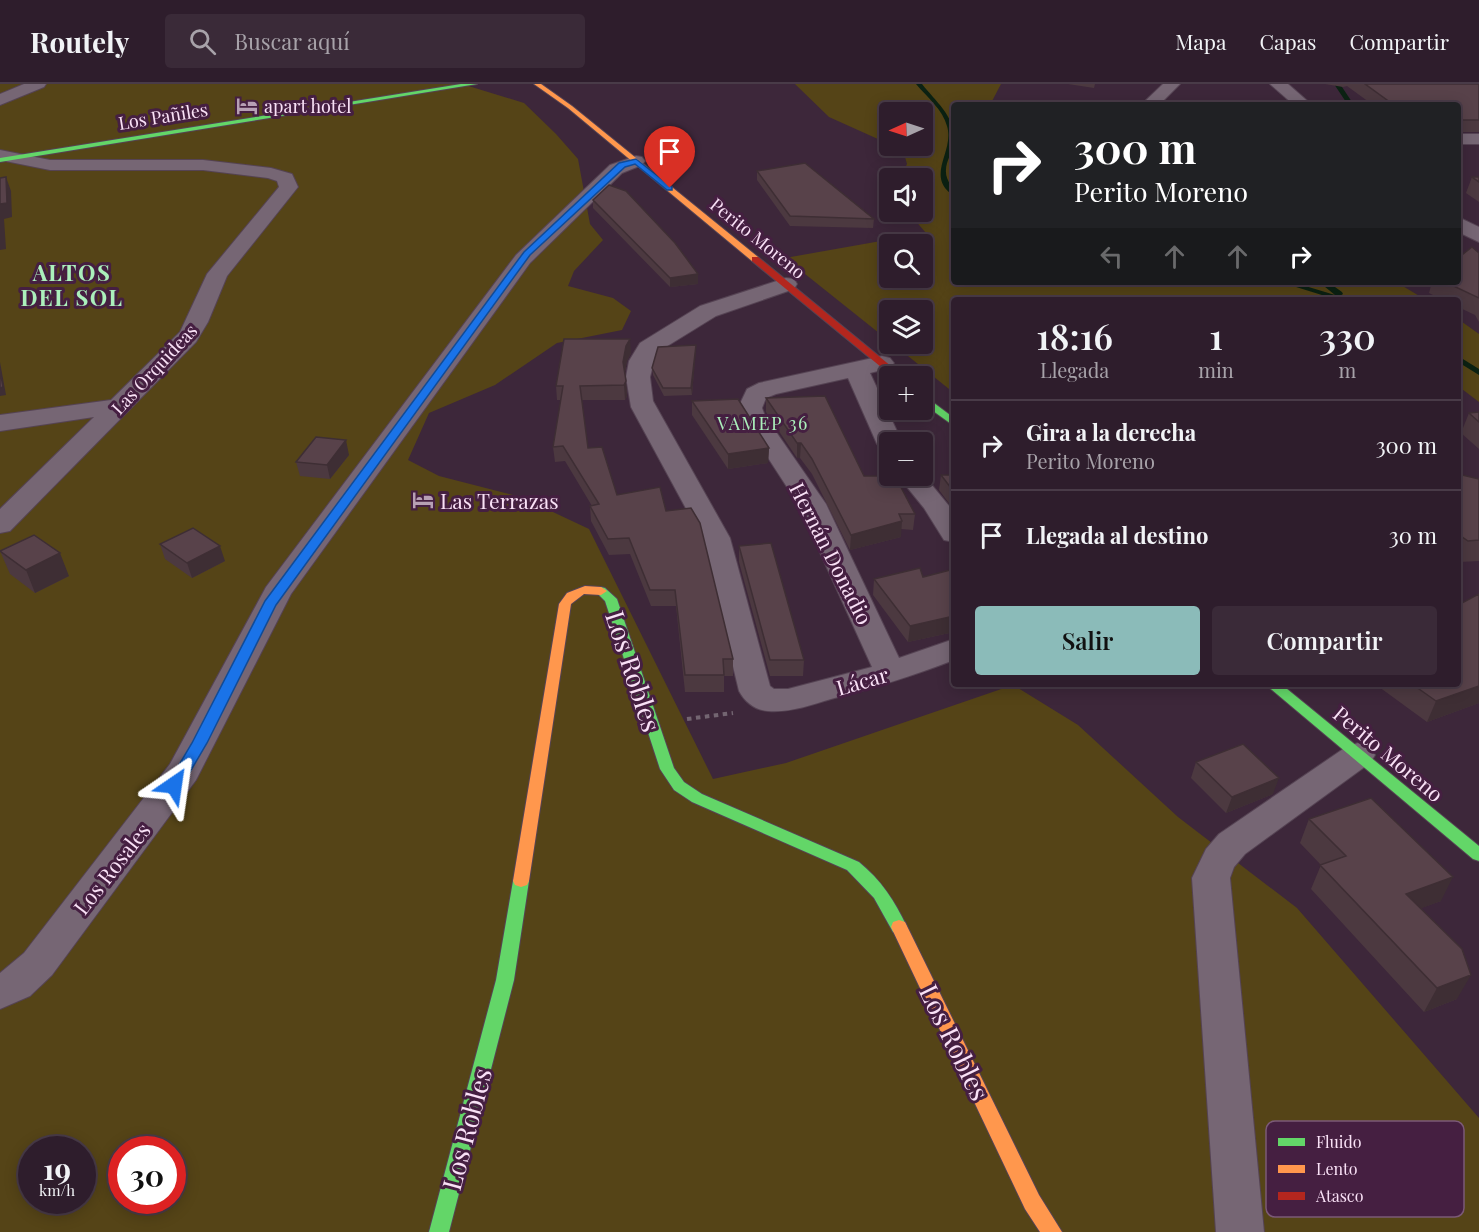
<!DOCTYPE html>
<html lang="es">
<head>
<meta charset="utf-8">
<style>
  :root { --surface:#2e1d2c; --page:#3a2a38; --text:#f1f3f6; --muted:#a7a2a9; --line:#493b48; --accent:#8bbbb9 }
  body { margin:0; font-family:"Playfair Display",serif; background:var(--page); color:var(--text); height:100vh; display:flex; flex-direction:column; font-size:22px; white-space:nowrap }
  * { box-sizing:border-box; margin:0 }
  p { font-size:20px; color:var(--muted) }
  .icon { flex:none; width:33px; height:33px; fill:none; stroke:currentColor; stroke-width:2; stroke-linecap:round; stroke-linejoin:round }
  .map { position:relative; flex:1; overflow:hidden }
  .sheet { position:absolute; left:951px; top:213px; width:510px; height:390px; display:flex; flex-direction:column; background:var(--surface); border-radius:6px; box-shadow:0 3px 15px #0003,0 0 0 2px var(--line) }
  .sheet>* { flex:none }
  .banner { position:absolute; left:951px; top:18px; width:510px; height:183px; border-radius:6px; box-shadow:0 3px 15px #0003,0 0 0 2px var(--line); background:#202124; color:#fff; overflow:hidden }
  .needle { width:39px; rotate:267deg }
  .tools { position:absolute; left:879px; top:18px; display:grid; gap:12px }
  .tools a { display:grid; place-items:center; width:54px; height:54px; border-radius:6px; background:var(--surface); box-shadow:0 3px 15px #0003,0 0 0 2px var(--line); font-size:30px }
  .speed { position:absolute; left:18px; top:1052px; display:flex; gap:12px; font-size:30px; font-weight:700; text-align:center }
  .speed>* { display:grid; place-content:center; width:78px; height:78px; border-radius:50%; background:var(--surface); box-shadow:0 3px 15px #0003,0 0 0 2px var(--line); line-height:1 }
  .speed small { font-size:15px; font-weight:400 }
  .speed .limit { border:9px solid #d22; background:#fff; color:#111 }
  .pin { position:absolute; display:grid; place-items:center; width:51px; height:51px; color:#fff; margin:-62px -26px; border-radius:50% 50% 50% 0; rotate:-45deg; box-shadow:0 0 6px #0007 }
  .pin .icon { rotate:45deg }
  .me { position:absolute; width:66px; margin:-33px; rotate:32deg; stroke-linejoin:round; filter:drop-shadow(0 0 4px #0008) }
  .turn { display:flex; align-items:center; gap:21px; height:126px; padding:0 24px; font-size:27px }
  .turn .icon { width:78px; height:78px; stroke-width:2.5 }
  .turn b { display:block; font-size:42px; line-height:51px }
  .lanes { display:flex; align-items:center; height:57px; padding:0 24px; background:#0003; justify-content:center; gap:30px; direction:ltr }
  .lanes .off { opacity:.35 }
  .eta { display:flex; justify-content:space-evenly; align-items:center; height:102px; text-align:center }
  .eta b { font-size:36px; font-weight:600; line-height:42px }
  .primary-button { display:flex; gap:12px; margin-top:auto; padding:12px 24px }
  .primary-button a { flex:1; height:69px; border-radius:6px; background:var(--accent); color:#111; font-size:24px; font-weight:600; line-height:69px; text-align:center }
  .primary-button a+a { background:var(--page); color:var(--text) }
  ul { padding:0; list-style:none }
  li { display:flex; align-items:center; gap:18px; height:90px; padding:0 24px; border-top:2px solid var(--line) }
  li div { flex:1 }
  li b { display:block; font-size:22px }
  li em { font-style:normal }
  header { display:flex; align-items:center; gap:36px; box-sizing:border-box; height:84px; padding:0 30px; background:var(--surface); border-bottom:2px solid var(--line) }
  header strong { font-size:28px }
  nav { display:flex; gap:33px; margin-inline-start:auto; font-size:21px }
  .search { width:420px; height:54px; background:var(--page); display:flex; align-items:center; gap:15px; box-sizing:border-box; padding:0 21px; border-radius:6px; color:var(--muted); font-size:22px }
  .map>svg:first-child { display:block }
  .green { fill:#554417; fill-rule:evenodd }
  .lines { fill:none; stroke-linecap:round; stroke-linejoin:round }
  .stream { fill:#0c2213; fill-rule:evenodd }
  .street-casing { stroke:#554353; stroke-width:2 }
  .fast-casing { stroke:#554353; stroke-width:2 }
  .slow-casing { stroke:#554353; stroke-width:2 }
  .jam-casing { stroke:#554353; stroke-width:2 }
  .path { stroke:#736571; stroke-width:4; stroke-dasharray:4.5 4.5; stroke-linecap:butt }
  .street { fill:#766674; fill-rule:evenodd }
  .fast { fill:#63d668; fill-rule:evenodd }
  .slow { fill:#ff974d; fill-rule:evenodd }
  .jam { fill:#b3261e; fill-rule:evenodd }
  .wall { fill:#4c3940 }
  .shaded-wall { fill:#3e2e34 }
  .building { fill:#58424a; stroke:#3e2e34; stroke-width:1.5 }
  .route { fill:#1a73e8; stroke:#114b97; stroke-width:1.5 }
  .labels { text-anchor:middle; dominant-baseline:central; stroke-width:6; stroke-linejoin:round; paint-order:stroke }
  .far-poi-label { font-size:18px; fill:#f9e1f6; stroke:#451f41; text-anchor:start }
  .far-street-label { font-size:18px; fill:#f9e1f6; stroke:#451f41 }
  .far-neighbourhood-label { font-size:18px; letter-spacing:1.5px; fill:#abf0bb; stroke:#451f41 }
  .poi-label { font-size:21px; fill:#f9e1f6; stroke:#451f41; text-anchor:start }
  .street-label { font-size:21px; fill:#f9e1f6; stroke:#451f41 }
  .far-district-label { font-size:22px; font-weight:bold; letter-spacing:1.5px; fill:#abf0bb; stroke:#451f41 }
  .near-street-label { font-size:26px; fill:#f9e1f6; stroke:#451f41 }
  .key { fill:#451f41; stroke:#7b5977; stroke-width:1.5 }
  .key-label { font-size:16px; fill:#f9e1f6 }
</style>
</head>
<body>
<header>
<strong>Routely</strong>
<div class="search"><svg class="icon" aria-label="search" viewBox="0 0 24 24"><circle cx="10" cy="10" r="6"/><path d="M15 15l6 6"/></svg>Buscar aquí</div>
<nav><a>Mapa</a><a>Capas</a><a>Compartir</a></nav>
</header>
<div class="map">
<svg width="1479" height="1148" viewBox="0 0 1479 1148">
  <rect width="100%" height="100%" fill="#3d273a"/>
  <path class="green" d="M0 0H462L524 19 556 50 578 75 590 140 603 156 574 187 568 202 613 214 631 227 622 246 557 259 495 301 429 329 408 376 439 392 521 413 589 445 713 695 786 679 1013 601 1078 641 1178 733 1297 824 1479 1034V1148H0ZM32 1065H82V1116H32ZM122 1065H172V1116H122Z
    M795 0H1001L990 21H954V198H1396L1426 216H954V309L893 260H922V226H890L889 257 785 174 926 149 908 128H922V94H900L907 80 905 73 892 62H922V28H890L889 60 829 33ZM890 160H922V194H890Z
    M1458 235 1479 250V318L1458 302Z"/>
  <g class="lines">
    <path class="stream" d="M916 0H922C936 18 957 34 954 59 952 69 946 77 946 86 945 97 954 102 954 112 924 92 955 68 947 42 943 26 927 13 916 0Z
      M1334 0H1340L1354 21H1348Z
      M1280 198H1292L1335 211 1319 198H1328L1342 208 1343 210 1340 212 1350 216H1338Z
      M1458 272 1479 285V291L1458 278Z"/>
    <defs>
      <path id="street" d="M24 0H46L44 3 0 21V10Z
        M1163 0H1180L1159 21H1141Z
        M1270 0H1288L1312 21H1294Z
        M1458 50H1479V60H1458Z
        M0 66 50 76H203L271 84 292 90 298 103 227 192 208 238 196 258 10 447 0 449V425L94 333 0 347V331L111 316 180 248 207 190 279 103 277 97 268 94 203 86H50L0 76Z
        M636 72 642 73 645 77 642 81 622 89 530 179 291 510 196 696 52 891 30 912 0 925V889L24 869 170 680 266 503 516 171 610 81Z
        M1458 133 1479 143V158L1458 148Z
        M786 194 794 195 797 200 794 205 716 232 656 269 650 293 653 317 730 454 770 602 774 605H788L872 583 798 420 741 332 738 324 747 305 759 299 882 272 890 274 894 279 890 284 870 289 902 358H890V368L881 365 877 360 848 294 776 310 766 314 762 324 765 332 826 420 899 574 954 555V576C913 592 873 604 831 615 811 621 789 629 768 627 755 626 745 618 739 607L702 454 631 323 626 293 629 277 640 259 700 222Z
        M922 389 954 428V458L944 456 924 424 898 392H922Z
        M1358 659 1370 663 1375 671 1370 679 1245 770 1234 783 1230 794 1264 1148H1216L1192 794 1206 765 1219 750 1346 663Z"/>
      <path id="fast" d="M461 0H477L0 78V74Z
        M922 310 954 334V342L922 319Z
        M601 503 605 504 617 515 674 684 684 698 702 710 859 778C881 796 895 817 907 843L905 848 899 850 893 848 874 814 847 786 692 718 674 706 660 685 605 517 595 507Z
        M1265 600H1281L1479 762V777L1473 775Z
        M521 791 527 793 529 797 514 896 449 1148H429L496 896 513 797 515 793Z"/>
      <path id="slow" d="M534 0H541L572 22 758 173V177H752L568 24Z
        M585 502 601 503 607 507 601 511 584 510 571 520 529 797 527 801 521 803 515 801 513 797 559 520 567 509Z
        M899 836 905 838 1039 1111 1062 1148H1040L1025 1125 891 843 893 838Z"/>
      <path id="jam" d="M752 173H758L903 292H892L752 177Z"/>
    </defs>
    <use href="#street" class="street-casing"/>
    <use href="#fast" class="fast-casing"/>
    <use href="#slow" class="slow-casing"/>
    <use href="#jam" class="jam-casing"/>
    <path class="path" d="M687 635 733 629"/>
    <use href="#street" class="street"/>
    <use href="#fast" class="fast"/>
    <use href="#slow" class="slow"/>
    <use href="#jam" class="jam"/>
  </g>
  <path class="wall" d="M1068 0H1095L1094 4Z
    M1325 0H1479V48H1458V21H1373L1347 2 1343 3Z
    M757 87 874 135 873 144 790 142 757 96Z
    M1472 93H1479V118L1466 109Z
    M593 116 698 190V200L670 203 593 124Z
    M1479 169V238L1475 231 1458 223V216H1443L1429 209 1432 198H1458Z
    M696 261 692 311 664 312 653 291 652 284Z
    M631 269 627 277 625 288 627 312 625 316H582L588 364 617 411 666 427 733 575V592H724V608H685L676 522H651L630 470 609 471 591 437 590 422H592L565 377 555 378 553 363 561 316H557L556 302Z
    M766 314 864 392 915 430 913 446 901 445V453L850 466 812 390 800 374H797L766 328Z
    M692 317 769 364 768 379 728 385 692 331Z
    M1479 328V365L1461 349 1469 329Z
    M349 371 330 395 300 392 296 378Z
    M1458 390 1479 395V477L1459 478H1458Z
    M941 391H954V426L939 406Z
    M160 460 225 477 192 494 165 475Z
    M739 462 804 576 803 592H770L739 478Z
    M0 467 69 492 35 509 10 490Z
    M954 485V548L908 558 873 511 874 495 923 493Z
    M1479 510V619L1427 638 1375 600H1458Z
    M1196 678 1273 710 1226 729 1191 694Z
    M1309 735 1441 817 1421 824 1457 915 1424 928 1311 805 1321 781 1300 759Z"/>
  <path class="shaded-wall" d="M6 93 11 107 12 133 4 135 6 165 0 166V120Z
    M698 190V200L670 203V194Z
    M630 255 631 269 627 277 624 293 623 278 626 262Z
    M696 261V268L692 311 691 304Z
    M0 278 6 311 0 312Z
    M626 297 627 312 625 316 624 301Z
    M346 356 349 371 330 395 327 381Z
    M797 359H801L800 374H797Z
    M769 364 768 379 728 385V370Z
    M902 437 901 453 850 466 851 451Z
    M220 462 225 477 192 494 187 479Z
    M60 469 69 492 35 509 26 486Z
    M954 532V548L908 558 910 542Z
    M1479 602V619L1427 638 1436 617Z
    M1279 694 1273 710 1226 729 1232 713Z
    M1453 793 1441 817 1395 834 1406 810Z
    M1471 891 1457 915 1424 928 1437 904Z"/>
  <path class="building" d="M1365 0H1479V36H1458V21H1394Z
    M805 79 874 135 790 132 757 87Z
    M6 93 7 119 0 120V94Z
    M1472 93H1479V98Z
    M609 101 626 107 675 159 698 190 670 194 593 116Z
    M1472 163 1479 169V214L1445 198H1458V174Z
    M564 255H630L626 262 623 278 626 297 624 301 580 302 588 364 602 363 617 411 660 403 666 427 691 424 700 439 733 575H723L724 591H685L675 506H650L629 454 608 455 590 422 599 420 563 362 553 363 563 302H556Z
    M696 261 691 304H663L652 284 658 263Z
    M0 286 3 303 0 304Z
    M825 312 864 392H895L915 430H899L902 437 851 451 812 375 801 359H797L766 314Z
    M738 315 769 364 728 370 692 317Z
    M1479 328V338L1469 329Z
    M316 353 346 356 327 381 296 378Z
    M1458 390 1479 395V456L1468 457 1458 450Z
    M941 391H954V408Z
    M193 444 220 462 187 479 160 460Z
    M34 451 60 469 26 486 0 467Z
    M771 459 804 576H770L739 462Z
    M920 484 923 493 954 485V532L910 542 874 495Z
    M1479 510V602L1436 617 1412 600H1458V521Z
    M1243 660 1279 694 1232 713 1196 678Z
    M1371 714 1453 793 1406 810 1462 865 1471 891 1437 904 1320 781 1346 772 1309 735Z"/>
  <path class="route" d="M636 75 672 103V106H667L635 80 625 83 530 171 276 521 207 659 180 705H169L167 701 192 659 265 517 524 168 619 79Z"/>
  <defs>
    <symbol id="hotel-bare" viewBox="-9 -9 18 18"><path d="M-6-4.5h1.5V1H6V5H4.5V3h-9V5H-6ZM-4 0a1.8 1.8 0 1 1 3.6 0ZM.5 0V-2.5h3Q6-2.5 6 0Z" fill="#b7a0b4" stroke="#451f41" stroke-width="2.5" paint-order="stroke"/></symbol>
  </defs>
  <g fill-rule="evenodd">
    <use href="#hotel-bare" x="232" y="7" width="30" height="30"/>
    <use href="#hotel-bare" x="408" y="401" width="30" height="30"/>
  </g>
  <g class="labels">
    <g class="far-poi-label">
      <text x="264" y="22">apart hotel</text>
    </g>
    <g class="far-street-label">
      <text transform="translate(163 32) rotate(-9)">Los Pañiles</text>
      <text transform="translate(758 154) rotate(39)">Perito Moreno</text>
      <text transform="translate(154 285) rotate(-47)">Las Orquideas</text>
    </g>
    <g class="far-neighbourhood-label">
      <text x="763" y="339">VAMEP 36</text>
    </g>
    <g class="poi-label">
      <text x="440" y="416">Las Terrazas</text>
    </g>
    <g class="street-label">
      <text transform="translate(832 469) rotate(63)">Hernán Donadio</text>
      <text transform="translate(862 596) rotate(-16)">Lácar</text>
      <text transform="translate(1389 669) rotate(40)">Perito Moreno</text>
      <text transform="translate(111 784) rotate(-52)">Los Rosales</text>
    </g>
    <g class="far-district-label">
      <text x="72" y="188">ALTOS<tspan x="72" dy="25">DEL SOL</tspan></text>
    </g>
    <g class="near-street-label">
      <text transform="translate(634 587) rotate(72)">Los Robles</text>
      <text transform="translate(955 958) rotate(64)">Los Robles</text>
      <text transform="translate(466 1045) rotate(-75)">Los Robles</text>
    </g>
  </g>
  <rect x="1266" y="1037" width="198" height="96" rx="9" class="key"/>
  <rect x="1278" y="1054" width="27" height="8" fill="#63d668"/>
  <rect x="1278" y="1081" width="27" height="8" fill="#ff974d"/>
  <rect x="1278" y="1108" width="27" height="8" fill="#b3261e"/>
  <g class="key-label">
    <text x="1316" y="1064">Fluido</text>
    <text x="1316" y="1091">Lento</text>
    <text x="1316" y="1118">Atasco</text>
  </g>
</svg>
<div class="tools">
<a><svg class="needle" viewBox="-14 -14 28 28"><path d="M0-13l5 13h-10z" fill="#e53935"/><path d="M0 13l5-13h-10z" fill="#a7a2a9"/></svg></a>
<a><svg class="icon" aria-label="sound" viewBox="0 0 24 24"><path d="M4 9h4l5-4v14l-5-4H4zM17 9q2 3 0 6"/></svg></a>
<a><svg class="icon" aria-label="search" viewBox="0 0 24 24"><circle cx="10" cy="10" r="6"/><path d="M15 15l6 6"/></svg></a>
<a><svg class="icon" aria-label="layers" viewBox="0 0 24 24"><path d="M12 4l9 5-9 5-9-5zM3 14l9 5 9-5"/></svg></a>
<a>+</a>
<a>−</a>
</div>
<div class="speed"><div>19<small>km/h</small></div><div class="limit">30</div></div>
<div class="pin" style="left:670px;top:104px;background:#d93025"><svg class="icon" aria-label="arrive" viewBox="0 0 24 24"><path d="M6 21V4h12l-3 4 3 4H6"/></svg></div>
<svg class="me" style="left:174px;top:701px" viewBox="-20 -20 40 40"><path d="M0-17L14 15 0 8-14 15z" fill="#1a73e8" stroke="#fff" stroke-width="4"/></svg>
<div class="banner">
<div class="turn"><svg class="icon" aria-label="right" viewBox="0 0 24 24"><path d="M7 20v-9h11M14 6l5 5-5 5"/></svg><div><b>300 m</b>Perito Moreno</div></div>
<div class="lanes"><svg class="icon off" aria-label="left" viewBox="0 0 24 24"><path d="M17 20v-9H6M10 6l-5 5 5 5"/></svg><svg class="icon off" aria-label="ahead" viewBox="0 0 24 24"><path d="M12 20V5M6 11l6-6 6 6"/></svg><svg class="icon off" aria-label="ahead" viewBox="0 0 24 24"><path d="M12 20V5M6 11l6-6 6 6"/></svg><svg class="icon" aria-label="right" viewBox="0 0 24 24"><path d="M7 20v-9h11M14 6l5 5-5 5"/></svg></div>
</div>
<section class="sheet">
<div class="eta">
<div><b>18:16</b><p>Llegada</p></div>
<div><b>1</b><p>min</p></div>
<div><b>330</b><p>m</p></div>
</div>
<ul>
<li><svg class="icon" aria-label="right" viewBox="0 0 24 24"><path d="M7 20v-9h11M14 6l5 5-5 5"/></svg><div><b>Gira a la derecha</b><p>Perito Moreno</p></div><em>300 m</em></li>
<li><svg class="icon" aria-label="arrive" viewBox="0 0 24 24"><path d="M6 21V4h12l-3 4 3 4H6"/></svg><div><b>Llegada al destino</b></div><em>30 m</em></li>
</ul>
<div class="primary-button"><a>Salir</a><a>Compartir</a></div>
</section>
</div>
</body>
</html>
